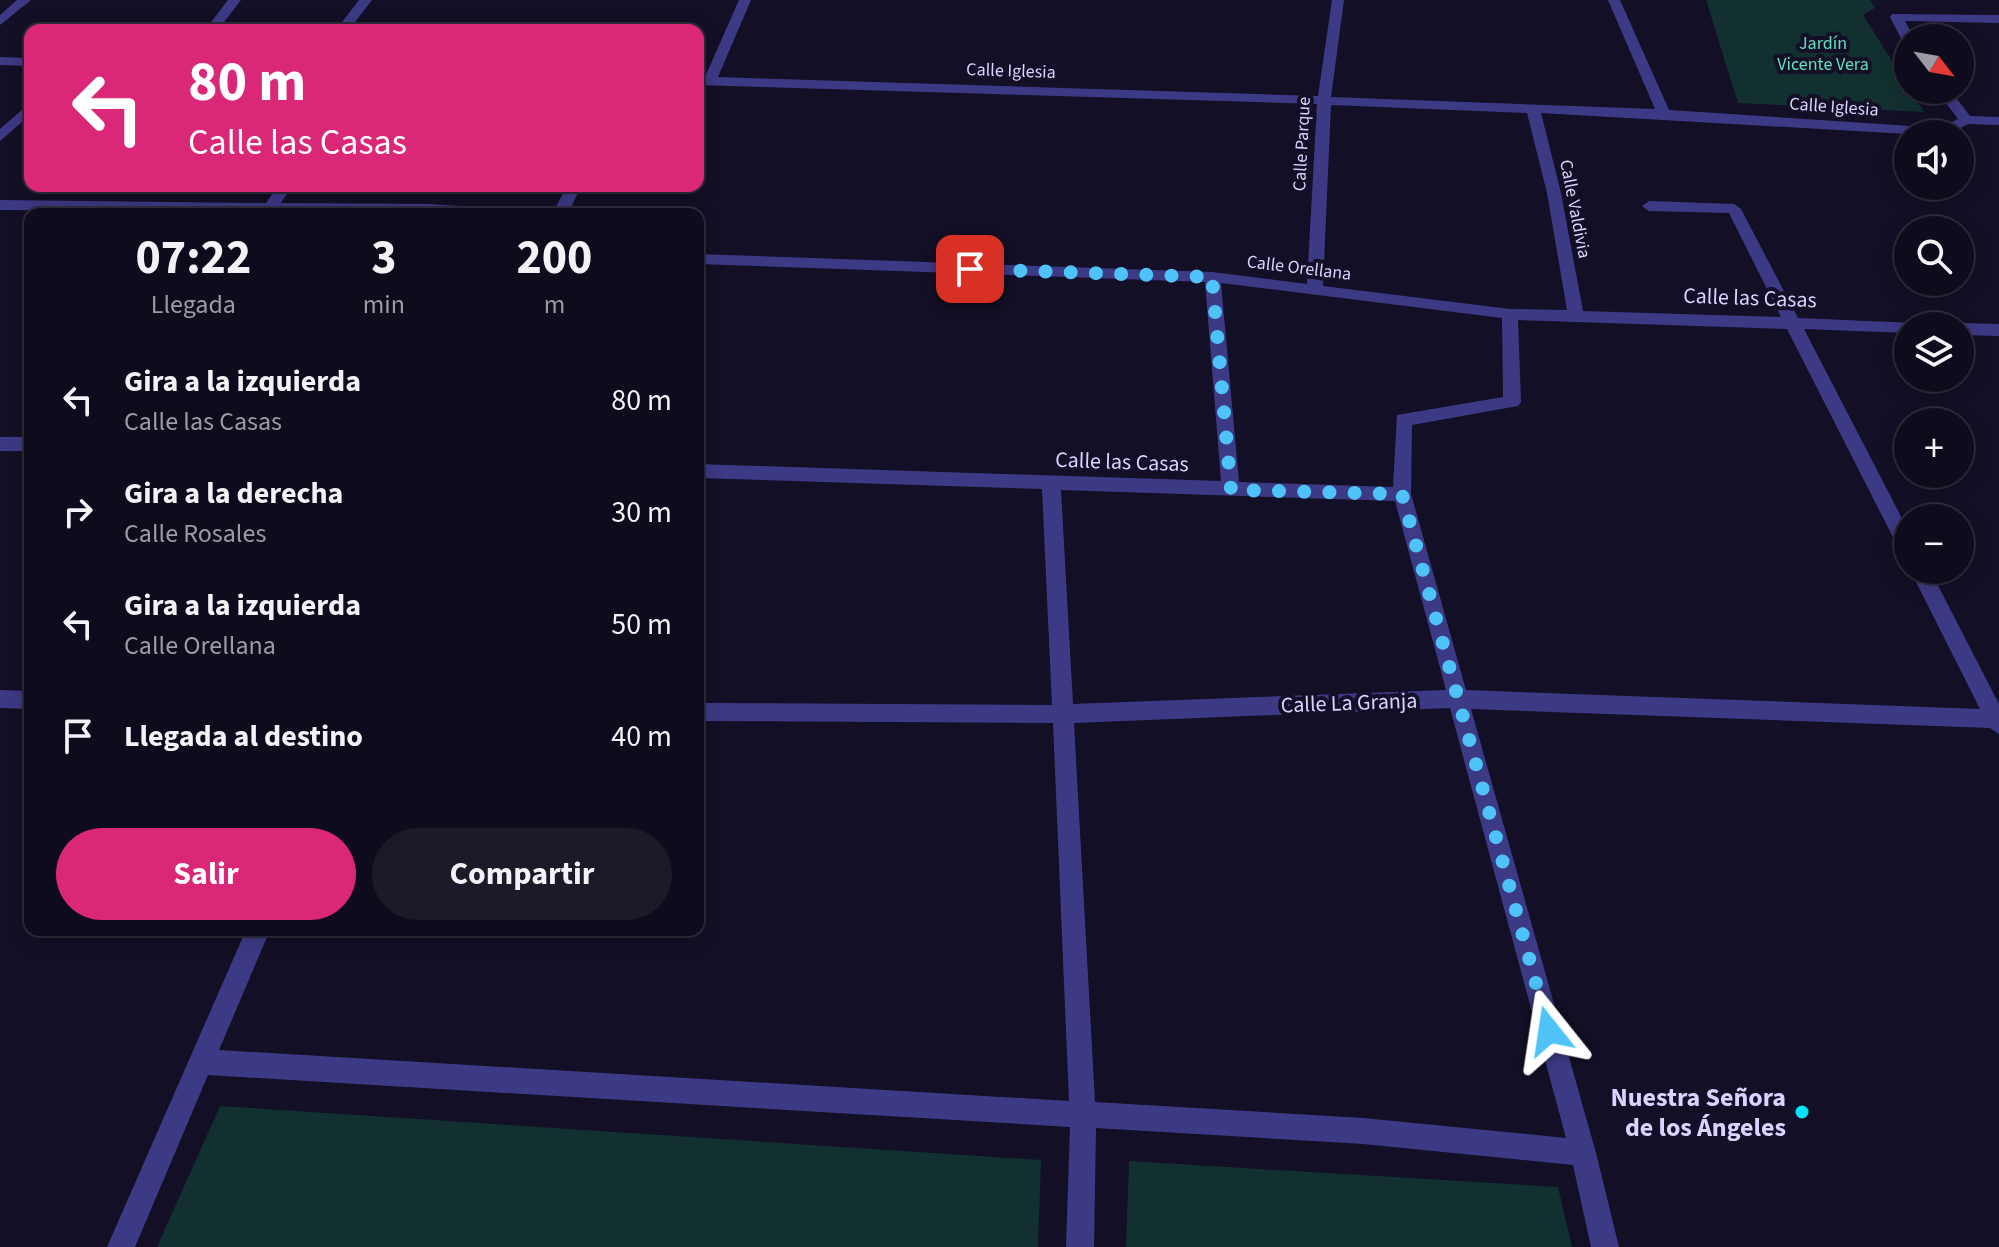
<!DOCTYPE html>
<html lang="es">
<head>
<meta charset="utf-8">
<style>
  :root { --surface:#0e0b1c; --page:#1c1929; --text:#f1f3f6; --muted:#9b9ba3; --line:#2e2b3b; --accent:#db2777 }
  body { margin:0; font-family:"Source Sans 3",sans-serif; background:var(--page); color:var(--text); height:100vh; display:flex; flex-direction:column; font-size:30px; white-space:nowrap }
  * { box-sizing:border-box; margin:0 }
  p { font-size:26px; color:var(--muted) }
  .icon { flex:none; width:44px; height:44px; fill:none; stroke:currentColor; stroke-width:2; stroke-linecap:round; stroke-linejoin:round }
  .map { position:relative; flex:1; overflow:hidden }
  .details { position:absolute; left:24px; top:208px; width:680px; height:728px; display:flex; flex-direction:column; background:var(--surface); border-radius:16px; box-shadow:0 4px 20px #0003,0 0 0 2px var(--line) }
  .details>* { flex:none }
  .banner { position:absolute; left:24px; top:24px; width:680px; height:168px; border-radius:16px; box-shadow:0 4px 20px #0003,0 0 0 2px var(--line); background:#db2777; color:#fff; overflow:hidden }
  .needle { width:52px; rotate:121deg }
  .tools { position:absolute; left:1894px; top:24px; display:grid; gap:16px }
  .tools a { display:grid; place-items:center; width:80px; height:80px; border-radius:50%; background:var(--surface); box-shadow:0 4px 20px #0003,0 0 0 2px var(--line); font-size:40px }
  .pin { position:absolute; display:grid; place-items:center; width:68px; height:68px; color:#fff; margin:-34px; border-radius:16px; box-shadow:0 4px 12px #0006 }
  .me { position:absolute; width:88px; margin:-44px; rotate:345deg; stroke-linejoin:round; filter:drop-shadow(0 0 6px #0008) }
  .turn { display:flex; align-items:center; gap:28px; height:168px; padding:0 32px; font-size:36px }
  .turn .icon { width:104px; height:104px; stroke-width:2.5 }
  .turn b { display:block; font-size:56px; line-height:68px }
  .eta { display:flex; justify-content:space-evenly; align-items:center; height:136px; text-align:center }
  .eta b { font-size:48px; font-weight:700; line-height:56px }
  .button { display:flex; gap:16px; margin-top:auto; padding:16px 32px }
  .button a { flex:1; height:92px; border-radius:48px; background:var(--accent); color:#fff; font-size:32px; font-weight:700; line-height:92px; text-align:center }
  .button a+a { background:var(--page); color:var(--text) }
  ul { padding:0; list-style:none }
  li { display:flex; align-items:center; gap:24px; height:112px; padding:0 32px }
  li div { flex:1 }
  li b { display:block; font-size:30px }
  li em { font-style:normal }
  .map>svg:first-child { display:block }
  .green { fill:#12302f }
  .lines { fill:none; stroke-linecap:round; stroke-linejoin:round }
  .street { fill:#3d3a85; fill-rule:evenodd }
  .route { stroke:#4fc3f7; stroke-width:14; stroke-dasharray:0 25.2 }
  .poi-dot { fill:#00e5ff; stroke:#130f26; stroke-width:3 }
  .labels { text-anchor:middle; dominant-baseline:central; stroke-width:8; stroke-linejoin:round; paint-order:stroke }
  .far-park-label { font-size:18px; fill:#5fe0c0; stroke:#130f26 }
  .far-street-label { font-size:18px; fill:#d9d4ff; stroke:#130f26 }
  .street-label { font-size:22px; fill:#d9d4ff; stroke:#130f26 }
  .near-poi-label { font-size:26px; font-weight:bold; fill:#d9d4ff; stroke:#130f26; text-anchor:end }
</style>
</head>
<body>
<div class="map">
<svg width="1999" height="1247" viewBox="0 0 1999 1247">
  <rect width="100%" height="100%" fill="#130f26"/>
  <path class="green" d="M1706 0H1870L1875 8 1863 15 1924 112 1738 103Z
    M220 1106 1041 1160 1038 1247H157Z
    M1129 1161 1558 1187 1572 1247H1126Z"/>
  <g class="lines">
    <path class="street" d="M17 0H31L0 25V15Z
      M228 0H241L218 30H205Z
      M359 0H372L349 30H336Z
      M739 0H751L718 77 1318 96 1332 0H1344L1331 97 1655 109 1608 0H1620L1669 110 1940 128 1958 119 1936 90H1950L1970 116 1999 117V125L1968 124 1949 134H1908L1541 113 1561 193 1583 311 1781 317 1729 213 1649 211 1642 206 1649 201 1734 204 1741 209 1798 318 1914 323 1916 326H1908V333L1804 329 1908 530V556L1901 553 1787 329 1518 320 1521 402 1518 406 1412 425 1411 494 1466 690 1980 709 1910 570H1930L1999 704V734L1990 728 1471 709 1596 1153 1619 1247H1591L1573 1165 1363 1144 1096 1128 1094 1247H1066L1070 1127 208 1075 135 1247H107L246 930H270L219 1050 1069 1101 1053 723 698 721V703L1052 705 1042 489 698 478V464L1221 481 1205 282 698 264V254L1212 272 1307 284 1317 104 698 85V77H705ZM1331 105 1527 113 1547 193 1567 310 1510 309 1323 286ZM1221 283 1502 318 1503 397 1397 415 1393 487 1239 482ZM1061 490 1395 501 1446 690 1073 704ZM1450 708 1566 1138 1363 1118 1095 1102 1074 723Z
      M1892 14 1999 15V23L1905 21 1914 38H1908V43L1903 42 1890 17Z
      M0 57 30 58V66L0 65Z
      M30 103V115L0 141V129Z
      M278 186H292L281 203 428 204 508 209 516 214 0 210V200L266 203Z
      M567 186H581L568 214H552Z
      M1960 323 1999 324V336L1960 335V326H1954Z
      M0 437H30V451H0Z
      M0 690 30 691V709L0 708Z"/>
  </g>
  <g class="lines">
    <path class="route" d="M970 269 1212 277 1231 490 1402 494 1549 1031"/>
  </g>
  <circle class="poi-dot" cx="1802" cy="1112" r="8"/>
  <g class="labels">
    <g class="far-park-label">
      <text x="1823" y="43">Jardín<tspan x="1823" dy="21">Vicente Vera</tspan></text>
    </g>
    <g class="far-street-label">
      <text transform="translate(1011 71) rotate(2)">Calle Iglesia</text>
      <text transform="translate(1834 107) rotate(4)">Calle Iglesia</text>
      <text transform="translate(1302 144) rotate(-87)">Calle Parque</text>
      <text transform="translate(1575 209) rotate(79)">Calle Valdivia</text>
      <text transform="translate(1299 268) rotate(7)">Calle Orellana</text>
    </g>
    <g class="street-label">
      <text transform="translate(1750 298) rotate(2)">Calle las Casas</text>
      <text transform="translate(1122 462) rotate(2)">Calle las Casas</text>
      <text transform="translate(1349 703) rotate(-2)">Calle La Granja</text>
    </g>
    <g class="near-poi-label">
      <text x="1786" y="1097">Nuestra Señora<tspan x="1786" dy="30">de los Ángeles</tspan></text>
    </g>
  </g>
</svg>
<div class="tools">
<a><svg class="needle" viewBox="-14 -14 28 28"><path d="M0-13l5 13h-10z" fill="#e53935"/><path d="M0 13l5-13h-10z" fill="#9b9ba3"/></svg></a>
<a><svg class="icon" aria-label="sound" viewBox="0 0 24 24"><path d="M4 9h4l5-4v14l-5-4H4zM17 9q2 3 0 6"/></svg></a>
<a><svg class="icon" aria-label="search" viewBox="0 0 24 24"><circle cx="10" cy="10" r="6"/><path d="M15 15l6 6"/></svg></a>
<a><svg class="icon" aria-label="layers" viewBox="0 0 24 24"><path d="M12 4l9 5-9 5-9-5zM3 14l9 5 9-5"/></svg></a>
<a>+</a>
<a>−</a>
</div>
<div class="pin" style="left:970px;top:269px;background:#d93025"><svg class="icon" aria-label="arrive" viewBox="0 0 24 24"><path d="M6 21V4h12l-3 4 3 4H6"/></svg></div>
<svg class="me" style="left:1549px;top:1031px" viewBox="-20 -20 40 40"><path d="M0-17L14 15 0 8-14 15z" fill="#4fc3f7" stroke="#fff" stroke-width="4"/></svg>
<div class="banner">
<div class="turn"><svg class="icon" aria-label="left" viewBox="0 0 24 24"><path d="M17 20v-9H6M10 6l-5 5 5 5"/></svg><div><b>80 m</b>Calle las Casas</div></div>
</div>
<section class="details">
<div class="eta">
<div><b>07:22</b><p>Llegada</p></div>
<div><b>3</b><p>min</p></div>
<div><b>200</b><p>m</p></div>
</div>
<ul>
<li><svg class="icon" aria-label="left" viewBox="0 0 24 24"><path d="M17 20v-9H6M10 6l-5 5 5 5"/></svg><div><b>Gira a la izquierda</b><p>Calle las Casas</p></div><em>80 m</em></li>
<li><svg class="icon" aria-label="right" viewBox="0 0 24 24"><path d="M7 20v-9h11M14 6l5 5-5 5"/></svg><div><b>Gira a la derecha</b><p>Calle Rosales</p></div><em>30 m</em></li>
<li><svg class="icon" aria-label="left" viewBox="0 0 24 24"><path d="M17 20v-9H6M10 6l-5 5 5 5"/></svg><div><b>Gira a la izquierda</b><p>Calle Orellana</p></div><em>50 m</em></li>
<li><svg class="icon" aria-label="arrive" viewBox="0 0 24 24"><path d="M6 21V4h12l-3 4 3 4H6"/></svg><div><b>Llegada al destino</b></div><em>40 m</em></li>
</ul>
<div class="button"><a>Salir</a><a>Compartir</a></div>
</section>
</div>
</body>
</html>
